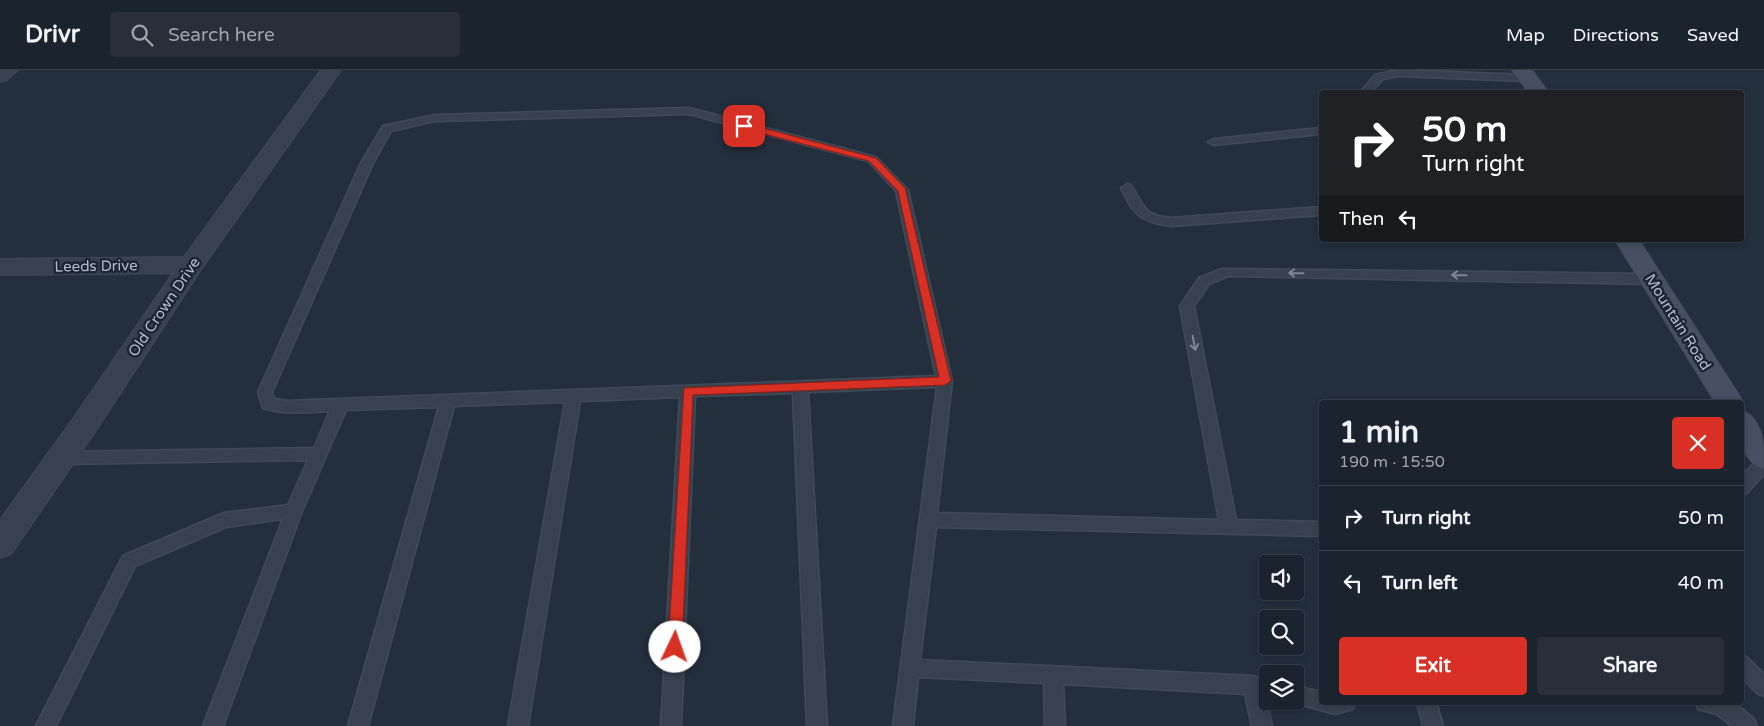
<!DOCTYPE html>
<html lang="en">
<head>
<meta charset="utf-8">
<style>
  :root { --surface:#1b232e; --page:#282f3a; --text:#f1f3f6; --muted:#a0a4aa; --line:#39404a; --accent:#d93025 }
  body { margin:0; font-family:"Varela Round",sans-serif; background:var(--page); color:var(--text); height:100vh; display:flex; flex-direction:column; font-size:19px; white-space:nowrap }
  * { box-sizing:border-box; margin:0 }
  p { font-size:16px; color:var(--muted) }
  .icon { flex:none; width:28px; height:28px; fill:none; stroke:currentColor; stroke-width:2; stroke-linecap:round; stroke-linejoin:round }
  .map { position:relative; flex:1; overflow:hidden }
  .drawer { position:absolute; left:1319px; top:330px; width:425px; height:305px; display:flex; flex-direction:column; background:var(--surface); border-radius:5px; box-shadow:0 2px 8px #0003,0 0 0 1px var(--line) }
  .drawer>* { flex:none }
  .top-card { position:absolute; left:1319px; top:20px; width:425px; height:152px; border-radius:5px; box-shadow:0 2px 8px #0003,0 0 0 1px var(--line); background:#202124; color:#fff; overflow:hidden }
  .buttons { position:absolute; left:1259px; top:485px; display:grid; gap:10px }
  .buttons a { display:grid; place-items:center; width:45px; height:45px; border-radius:5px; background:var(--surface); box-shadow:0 2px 8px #0003,0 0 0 1px var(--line); font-size:25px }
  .pin { position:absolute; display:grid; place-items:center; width:42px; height:42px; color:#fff; margin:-21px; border-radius:10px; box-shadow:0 2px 8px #0006 }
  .me { position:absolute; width:55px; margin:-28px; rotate:3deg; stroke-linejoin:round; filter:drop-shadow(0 0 4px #0008) }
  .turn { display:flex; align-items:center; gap:18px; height:105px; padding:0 20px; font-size:22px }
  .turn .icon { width:65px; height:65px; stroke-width:2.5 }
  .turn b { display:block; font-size:35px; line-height:42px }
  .then { display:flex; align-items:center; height:48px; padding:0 20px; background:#0003; gap:10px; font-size:19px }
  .round { display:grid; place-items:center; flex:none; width:52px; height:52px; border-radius:5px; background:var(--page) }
  .overview { display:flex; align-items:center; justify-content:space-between; height:85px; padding:0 20px }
  h1 { font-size:30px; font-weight:700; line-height:38px }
  .button { display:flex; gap:10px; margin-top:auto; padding:10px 20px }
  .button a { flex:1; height:58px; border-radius:5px; background:var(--accent); color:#fff; font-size:20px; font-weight:700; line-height:58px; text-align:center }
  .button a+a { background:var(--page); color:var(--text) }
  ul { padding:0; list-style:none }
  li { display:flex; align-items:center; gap:15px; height:65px; padding:0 20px; border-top:1px solid var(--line) }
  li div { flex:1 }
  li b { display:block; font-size:19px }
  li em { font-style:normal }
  header { display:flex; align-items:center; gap:30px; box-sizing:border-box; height:70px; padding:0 25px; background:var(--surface); border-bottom:1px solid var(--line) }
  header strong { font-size:24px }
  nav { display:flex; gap:28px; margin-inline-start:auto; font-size:18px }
  .search { width:350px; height:45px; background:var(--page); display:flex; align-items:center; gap:12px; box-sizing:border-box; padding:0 18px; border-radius:5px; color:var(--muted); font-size:19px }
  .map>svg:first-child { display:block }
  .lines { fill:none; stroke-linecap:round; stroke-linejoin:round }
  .lane-casing { stroke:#414a57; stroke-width:3 }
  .street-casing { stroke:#414a57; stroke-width:2 }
  .secondary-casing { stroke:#414a57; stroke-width:2 }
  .lane { fill:#38414e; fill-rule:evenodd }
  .street { fill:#38414e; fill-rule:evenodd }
  .secondary { fill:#465061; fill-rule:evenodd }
  .oneway { stroke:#7c8592 }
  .route { fill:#d93025; stroke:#8d1f18 }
  .labels { text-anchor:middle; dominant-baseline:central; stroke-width:5; stroke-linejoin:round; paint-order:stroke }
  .street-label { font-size:15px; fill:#b4bcc9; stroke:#1d2633 }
</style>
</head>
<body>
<header>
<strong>Drivr</strong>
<div class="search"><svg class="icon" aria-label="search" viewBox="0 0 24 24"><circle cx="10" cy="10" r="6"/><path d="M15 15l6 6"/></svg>Search here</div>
<nav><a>Map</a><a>Directions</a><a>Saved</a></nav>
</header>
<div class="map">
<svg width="1764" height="656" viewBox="0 0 1764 656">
  <rect width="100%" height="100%" fill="#242f3e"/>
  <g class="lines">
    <defs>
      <path id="lane" d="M1398 0 1529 5 1534 8 1529 11 1399 6 1383 9 1371 22H1361L1375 5Z
        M689 38 876 87 908 120 952 311 937 443 1219 450 1180 236 1199 208 1222 199 1650 204 1655 206 1657 209 1655 212 1650 214 1228 206 1209 214 1194 236 1236 450 1321 452V466L936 457 920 590 1253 606 1268 609V627L1265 626 1272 656H1252L1245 624 1063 614 1065 656H1045L1044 613 918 607 913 656H893L937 317 808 322 827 656H807L793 323 695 326 681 656H661L680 327 580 331 528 656H508L565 332 454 336 368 656H348L439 337 346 340 302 441 223 656H203L283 449 226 457 135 496 56 656H36L123 486 224 443 288 435 308 390 61 394 55 392 53 388 55 384 61 382 314 378 330 341C308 342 285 345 263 338L258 322 361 93 383 56 435 45ZM689 44 868 91 896 121 936 306 288 331 274 329 272 322 373 93 391 61 435 51Z
        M1321 58V64L1214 75 1208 72 1214 69Z
        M1127 114 1131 115C1145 138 1143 145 1172 148L1321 137V145L1172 156C1141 152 1134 146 1121 118Z
        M1764 387V404L1747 423 1741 425V407L1758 389Z
        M1741 585 1748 588 1764 604V626L1757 623 1741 607Z
        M1295 616 1321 622V632H1355L1353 639 1335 644 1288 631H1295Z
        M1417 632H1436L1443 656H1423Z
        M1696 632H1733L1754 649 1757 656H1732L1717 644 1698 639Z"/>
      <path id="street" d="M0 0H18L7 10 0 12Z
        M321 0H341L200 201 95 362 11 484 0 488V450L75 346 173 203 0 205V189L184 187Z"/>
      <path id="secondary" d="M1512 0H1532L1548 22H1528Z
        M1615 170H1639L1739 325 1743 332 1741 335V332H1715Z
        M1741 340C1764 349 1764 376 1764 399 1738 390 1741 363 1741 340Z"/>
    </defs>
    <use href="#lane" class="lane-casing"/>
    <use href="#street" class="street-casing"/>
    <use href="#secondary" class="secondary-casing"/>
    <use href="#lane" class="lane"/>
    <use href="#street" class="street"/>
    <use href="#secondary" class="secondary"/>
  </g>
  <defs><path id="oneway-shaft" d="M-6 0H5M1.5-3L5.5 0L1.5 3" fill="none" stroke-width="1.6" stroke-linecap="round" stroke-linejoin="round" transform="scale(1.25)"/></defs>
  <g class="oneway">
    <use href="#oneway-shaft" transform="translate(1296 203) rotate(-179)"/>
    <use href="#oneway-shaft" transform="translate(1459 205) rotate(-179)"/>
    <use href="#oneway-shaft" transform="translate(1194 273) rotate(79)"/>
  </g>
  <path class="route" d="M744 53 876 88 905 118 951 311 945 315 693 325 682 577 680 582 675 584 670 582 668 577 684 318 939 307 898 121 869 91 741 58 739 56Z"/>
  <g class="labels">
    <g class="street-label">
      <text transform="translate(96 196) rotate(-1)">Leeds Drive</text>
      <text transform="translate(164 237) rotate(-56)">Old Crown Drive</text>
      <text transform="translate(1678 252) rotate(58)">Mountain Road</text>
    </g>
  </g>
</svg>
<div class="buttons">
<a><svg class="icon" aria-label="sound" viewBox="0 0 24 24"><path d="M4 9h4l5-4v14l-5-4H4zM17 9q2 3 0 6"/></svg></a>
<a><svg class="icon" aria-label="search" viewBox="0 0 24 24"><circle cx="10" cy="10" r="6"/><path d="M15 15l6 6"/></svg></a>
<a><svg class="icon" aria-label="layers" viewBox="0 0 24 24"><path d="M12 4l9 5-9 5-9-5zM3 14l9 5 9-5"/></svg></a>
</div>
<div class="pin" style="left:744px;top:56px;background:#d93025"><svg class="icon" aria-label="arrive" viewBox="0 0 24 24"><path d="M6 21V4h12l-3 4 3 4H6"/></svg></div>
<svg class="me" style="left:675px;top:577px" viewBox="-20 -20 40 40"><circle r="19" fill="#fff"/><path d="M0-13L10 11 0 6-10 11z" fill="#d93025"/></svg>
<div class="top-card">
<div class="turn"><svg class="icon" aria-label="right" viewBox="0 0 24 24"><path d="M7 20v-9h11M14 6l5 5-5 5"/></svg><div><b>50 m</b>Turn right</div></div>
<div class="then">Then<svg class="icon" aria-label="left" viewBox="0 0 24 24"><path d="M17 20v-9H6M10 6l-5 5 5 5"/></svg></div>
</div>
<section class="drawer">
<div class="overview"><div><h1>1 min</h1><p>190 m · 15:50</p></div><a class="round" style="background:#d93025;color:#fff"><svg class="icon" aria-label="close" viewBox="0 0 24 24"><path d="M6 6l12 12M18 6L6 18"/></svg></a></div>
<ul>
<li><svg class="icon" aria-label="right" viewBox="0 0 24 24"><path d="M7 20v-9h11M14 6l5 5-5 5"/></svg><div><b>Turn right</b></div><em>50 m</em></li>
<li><svg class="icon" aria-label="left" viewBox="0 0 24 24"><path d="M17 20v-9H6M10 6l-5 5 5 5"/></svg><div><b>Turn left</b></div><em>40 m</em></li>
</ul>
<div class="button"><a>Exit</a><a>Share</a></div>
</section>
</div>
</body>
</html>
